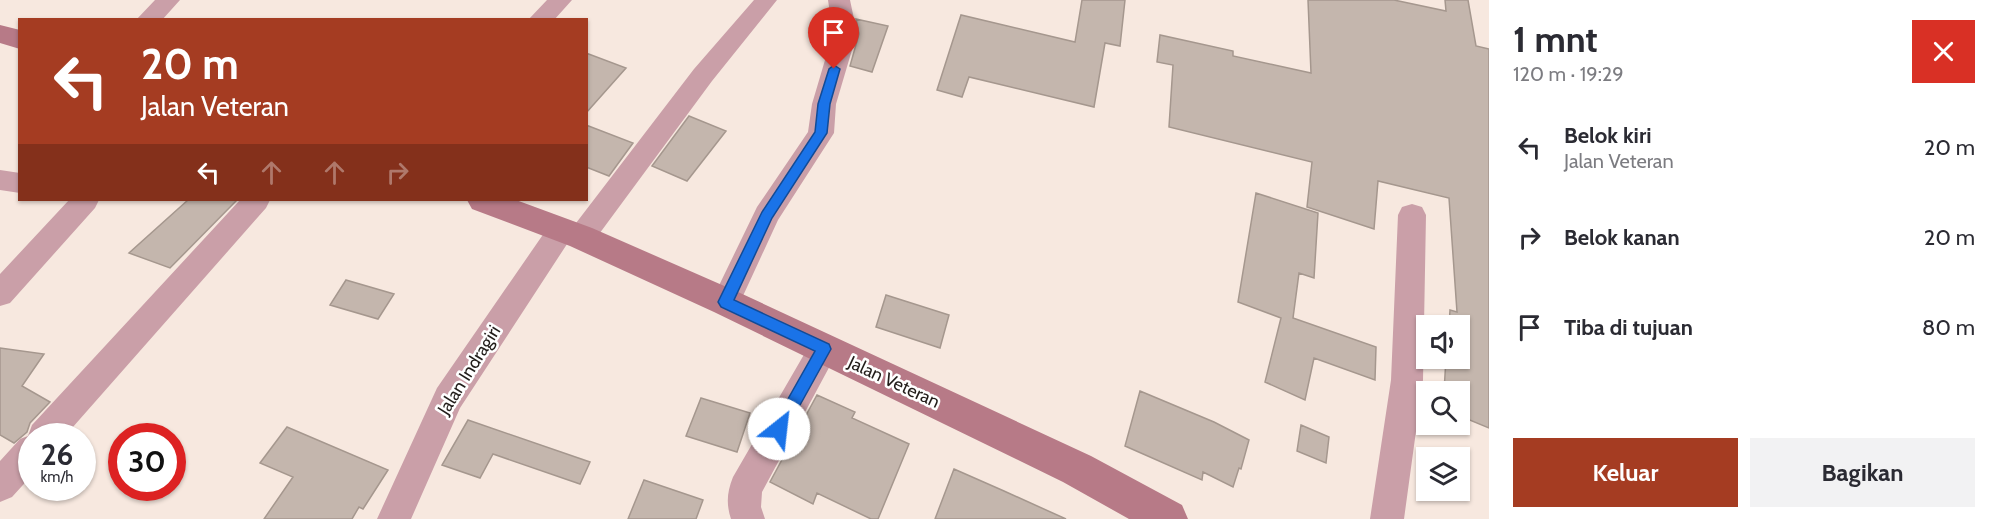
<!DOCTYPE html>
<html lang="id">
<head>
<meta charset="utf-8">
<style>
  :root { --surface:#fff; --page:#f2f2f3; --text:#2b2b33; --muted:#7c7c81; --accent:#a53c22 }
  body { margin:0; font-family:Cabin,sans-serif; background:var(--page); color:var(--text); height:100vh; display:flex; flex-direction:column; font-size:22px; white-space:nowrap }
  * { box-sizing:border-box; margin:0 }
  p { font-size:20px; color:var(--muted) }
  .icon { flex:none; width:33px; height:33px; fill:none; stroke:currentColor; stroke-width:2; stroke-linecap:round; stroke-linejoin:round }
  .map { position:relative; flex:1; overflow:hidden }
  .details { display:flex; flex-direction:column; background:var(--surface); width:510px }
  .details>* { flex:none }
  .banner { position:absolute; left:18px; top:18px; width:570px; height:183px; border-radius:0px; box-shadow:0 2px 4px #0004; background:#a53c22; color:#fff; overflow:hidden }
  .buttons { position:absolute; left:1416px; top:315px; display:grid; gap:12px }
  .buttons a { display:grid; place-items:center; width:54px; height:54px; border-radius:0px; background:var(--surface); box-shadow:0 2px 4px #0004; font-size:30px }
  .speed { position:absolute; left:18px; top:423px; display:flex; gap:12px; font-size:30px; font-weight:700; text-align:center }
  .speed>* { display:grid; place-content:center; width:78px; height:78px; border-radius:50%; background:var(--surface); box-shadow:0 2px 4px #0004; line-height:1 }
  .speed small { font-size:15px; font-weight:400 }
  .speed .limit { border:9px solid #d22; background:#fff; color:#111 }
  .pin { position:absolute; display:grid; place-items:center; width:51px; height:51px; color:#fff; margin:-62px -26px; border-radius:50% 50% 50% 0; rotate:-45deg; box-shadow:0 0 6px #0007 }
  .pin .icon { rotate:45deg }
  .me { position:absolute; width:66px; margin:-33px; rotate:29deg; stroke-linejoin:round; filter:drop-shadow(0 0 4px #0008) }
  .turn { display:flex; align-items:center; gap:21px; height:126px; padding:0 24px; font-size:27px }
  .turn .icon { width:78px; height:78px; stroke-width:2.5 }
  .turn b { display:block; font-size:42px; line-height:51px }
  .lanes { display:flex; align-items:center; height:57px; padding:0 24px; background:#0003; justify-content:center; gap:30px; direction:ltr }
  .lanes .off { opacity:.35 }
  .round { display:grid; place-items:center; flex:none; width:63px; height:63px; border-radius:0px; background:var(--page) }
  .head { display:flex; align-items:center; justify-content:space-between; height:102px; padding:0 24px }
  h1 { font-size:36px; font-weight:800; line-height:45px }
  .primary-button { display:flex; gap:12px; margin-top:auto; padding:12px 24px }
  .primary-button a { flex:1; height:69px; border-radius:0px; background:var(--accent); color:#fff; font-size:24px; font-weight:800; line-height:69px; text-align:center }
  .primary-button a+a { background:var(--page); color:var(--text) }
  ul { padding:0; list-style:none }
  li { display:flex; align-items:center; gap:18px; height:90px; padding:0 24px }
  li div { flex:1 }
  li b { display:block; font-size:22px }
  li em { font-style:normal }
  main { display:flex; flex:1; min-height:0 }
  .map>svg:first-child { display:block }
  .building { fill:#c4b6ad; stroke:#a5978e; stroke-width:1.5 }
  .lines { fill:none; stroke-linecap:round; stroke-linejoin:round }
  .street { fill:#ca9fa8; fill-rule:evenodd }
  .secondary { fill:#b77a87; fill-rule:evenodd }
  .route { fill:#1a73e8; stroke:#114b97; stroke-width:1.5 }
  .labels { text-anchor:middle; dominant-baseline:central; stroke-width:5; stroke-linejoin:round; paint-order:stroke }
  .street-label { font-size:18px; fill:#221d1a; stroke:#fff }
</style>
</head>
<body>
<main>
<div class="map">
<svg width="1489" height="519" viewBox="0 0 1489 519">
  <rect width="100%" height="100%" fill="#f7e8df"/>
  <path class="building" d="M1082 0H1125L1120 46 1105 43 1094 107 969 77 962 97 937 90 961 15 1075 42Z
    M1308 0H1394L1446 11 1445 0H1468L1476 46 1489 49V428L1460 416V392H1444L1446 358H1460V326H1449L1450 310 1457 312 1449 198 1378 181 1374 229 1307 207 1312 162 1169 127 1173 65 1157 62 1160 35 1233 51V56L1311 73Z
    M856 19 888 26 872 72 850 66 859 34Z
    M586 53 626 68 586 113Z
    M689 116 726 131 687 181 652 166Z
    M586 125 633 143 609 176 586 167Z
    M1256 193 1318 213 1314 278 1299 273 1293 318 1376 347 1375 380 1314 358 1305 400 1265 382 1281 318 1238 302Z
    M188 200H237L170 268 129 253Z
    M346 280 394 294 378 319 330 305Z
    M886 295 949 315 940 348 876 327Z
    M0 348 44 354 22 386 50 402 30 423 27 432 14 443 0 435Z
    M1140 391 1214 422 1249 440 1241 469 1239 468 1233 487 1203 472 1202 480 1125 446Z
    M817 395 855 412 852 418 909 444 878 519H871L817 493 813 504 770 482Z
    M701 398 750 413 737 452 686 436Z
    M468 420 590 462 580 484 493 454 480 478 442 465Z
    M1301 425 1329 437 1326 463 1297 451Z
    M287 427 388 470 363 509 359 507 352 519H264L293 477 260 463Z
    M954 469 1004 491 1066 519H935Z
    M644 480 703 500 696 519H628Z"/>
  <g class="lines">
    <path class="street" d="M155 0H180L162 20H136Z
      M547 0H572L554 20H528Z
      M754 0H777L712 81 591 245 581 248 571 245 569 241 460 408 411 519H377L437 388 551 223 561 220 571 223 573 227 694 69Z
      M828 0H850L857 33 836 104 834 133 778 220 736 311 726 315 716 311 711 302 757 207 808 132 812 104 833 33Z
      M0 170 20 173V193L0 190Z
      M69 200H99L95 208 10 303 0 306V274Z
      M240 200H270L266 208 65 436H32V475L12 497 0 502V461L20 439 28 436 32 425Z
      M1412 204 1422 207 1426 215 1423 380 1404 519H1370L1391 380 1398 215 1402 207Z
      M824 335 835 339 839 349 762 492 761 507 765 519H731C726 504 727 492 733 477L813 339Z"/>
    <path class="secondary" d="M0 25 20 30V49L0 43Z
      M467 200H516L592 228 738 292 1091 456 1182 505 1188 519H1129L1063 482 714 312 570 246 472 209Z"/>
  </g>
  <path class="route" d="M834 65 840 69 830 104 827 133 772 218 734 300 829 344 831 349 784 434 779 436 773 434 771 429 815 351 721 307 718 302 762 212 815 132 818 104 829 69Z"/>
  <g class="labels">
    <g class="street-label">
      <text transform="translate(469 370) rotate(-58)">Jalan Indragiri</text>
      <text transform="translate(894 382) rotate(25)">Jalan Veteran</text>
    </g>
  </g>
</svg>
<div class="buttons">
<a><svg class="icon" aria-label="sound" viewBox="0 0 24 24"><path d="M4 9h4l5-4v14l-5-4H4zM17 9q2 3 0 6"/></svg></a>
<a><svg class="icon" aria-label="search" viewBox="0 0 24 24"><circle cx="10" cy="10" r="6"/><path d="M15 15l6 6"/></svg></a>
<a><svg class="icon" aria-label="layers" viewBox="0 0 24 24"><path d="M12 4l9 5-9 5-9-5zM3 14l9 5 9-5"/></svg></a>
</div>
<div class="speed"><div>26<small>km/h</small></div><div class="limit">30</div></div>
<div class="pin" style="left:834px;top:69px;background:#d93025"><svg class="icon" aria-label="arrive" viewBox="0 0 24 24"><path d="M6 21V4h12l-3 4 3 4H6"/></svg></div>
<svg class="me" style="left:779px;top:429px" viewBox="-20 -20 40 40"><circle r="19" fill="#fff"/><path d="M0-13L10 11 0 6-10 11z" fill="#1a73e8"/></svg>
<div class="banner">
<div class="turn"><svg class="icon" aria-label="left" viewBox="0 0 24 24"><path d="M17 20v-9H6M10 6l-5 5 5 5"/></svg><div><b>20 m</b>Jalan Veteran</div></div>
<div class="lanes"><svg class="icon" aria-label="left" viewBox="0 0 24 24"><path d="M17 20v-9H6M10 6l-5 5 5 5"/></svg><svg class="icon off" aria-label="ahead" viewBox="0 0 24 24"><path d="M12 20V5M6 11l6-6 6 6"/></svg><svg class="icon off" aria-label="ahead" viewBox="0 0 24 24"><path d="M12 20V5M6 11l6-6 6 6"/></svg><svg class="icon off" aria-label="right" viewBox="0 0 24 24"><path d="M7 20v-9h11M14 6l5 5-5 5"/></svg></div>
</div>
</div>
<section class="details">
<div class="head"><div><h1>1 mnt</h1><p>120 m · 19:29</p></div><a class="round" style="background:#d93025;color:#fff"><svg class="icon" aria-label="close" viewBox="0 0 24 24"><path d="M6 6l12 12M18 6L6 18"/></svg></a></div>
<ul>
<li><svg class="icon" aria-label="left" viewBox="0 0 24 24"><path d="M17 20v-9H6M10 6l-5 5 5 5"/></svg><div><b>Belok kiri</b><p>Jalan Veteran</p></div><em>20 m</em></li>
<li><svg class="icon" aria-label="right" viewBox="0 0 24 24"><path d="M7 20v-9h11M14 6l5 5-5 5"/></svg><div><b>Belok kanan</b></div><em>20 m</em></li>
<li><svg class="icon" aria-label="arrive" viewBox="0 0 24 24"><path d="M6 21V4h12l-3 4 3 4H6"/></svg><div><b>Tiba di tujuan</b></div><em>80 m</em></li>
</ul>
<div class="primary-button"><a>Keluar</a><a>Bagikan</a></div>
</section>
</main>
</body>
</html>
